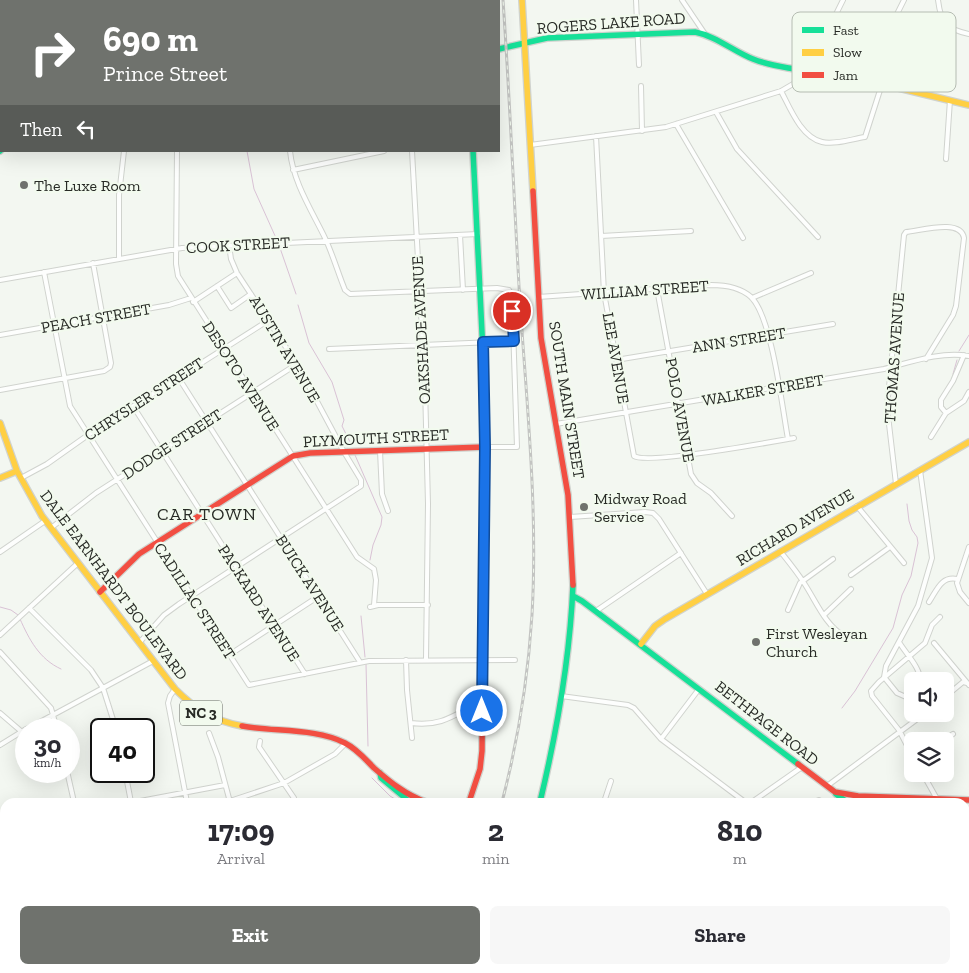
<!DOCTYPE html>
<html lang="en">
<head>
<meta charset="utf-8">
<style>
  :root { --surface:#fff; --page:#f7f7f7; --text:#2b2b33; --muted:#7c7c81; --accent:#6f726d }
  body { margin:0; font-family:"Zilla Slab",serif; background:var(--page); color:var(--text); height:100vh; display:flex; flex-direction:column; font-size:19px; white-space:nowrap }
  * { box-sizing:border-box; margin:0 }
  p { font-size:16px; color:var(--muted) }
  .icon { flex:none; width:28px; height:28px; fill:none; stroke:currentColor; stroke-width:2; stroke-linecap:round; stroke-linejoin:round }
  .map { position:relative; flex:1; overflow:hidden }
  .details { position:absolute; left:0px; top:798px; width:970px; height:176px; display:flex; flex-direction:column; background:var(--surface); border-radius:15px 15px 0 0; box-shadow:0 5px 20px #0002 }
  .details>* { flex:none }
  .hud { position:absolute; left:0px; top:0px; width:500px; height:152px; box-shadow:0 5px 20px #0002; background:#6f726d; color:#fff; overflow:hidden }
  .fabs { position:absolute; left:904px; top:672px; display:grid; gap:10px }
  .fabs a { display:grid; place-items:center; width:50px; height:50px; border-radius:8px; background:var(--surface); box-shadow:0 5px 20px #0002; font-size:25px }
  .speed { position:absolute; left:15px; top:718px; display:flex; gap:10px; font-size:25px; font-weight:700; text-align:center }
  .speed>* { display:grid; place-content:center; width:65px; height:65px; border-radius:50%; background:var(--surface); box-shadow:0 5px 20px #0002; line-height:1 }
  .speed small { font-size:12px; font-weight:400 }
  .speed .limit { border:2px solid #111; border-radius:8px; background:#fff; color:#111 }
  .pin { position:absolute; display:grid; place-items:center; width:42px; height:42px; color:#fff; margin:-21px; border:2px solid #fff; border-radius:50%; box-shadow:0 1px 5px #0007 }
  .me { position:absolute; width:55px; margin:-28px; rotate:0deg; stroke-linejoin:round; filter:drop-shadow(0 0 4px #0008) }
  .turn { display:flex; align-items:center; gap:18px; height:105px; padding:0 20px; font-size:22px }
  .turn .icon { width:65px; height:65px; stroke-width:2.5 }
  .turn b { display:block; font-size:35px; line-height:42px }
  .then { display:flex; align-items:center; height:48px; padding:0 20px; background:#0003; gap:10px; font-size:19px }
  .eta { display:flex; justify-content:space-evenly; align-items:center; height:85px; text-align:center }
  .eta b { font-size:30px; font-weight:700; line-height:35px }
  .button { display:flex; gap:10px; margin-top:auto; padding:10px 20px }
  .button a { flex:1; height:58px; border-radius:8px; background:var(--accent); color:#fff; font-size:20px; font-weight:700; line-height:58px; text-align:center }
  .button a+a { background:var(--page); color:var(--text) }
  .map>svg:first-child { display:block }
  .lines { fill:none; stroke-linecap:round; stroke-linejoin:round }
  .stream { stroke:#d9c2d5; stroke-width:1 }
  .street-casing { stroke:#d0d3ce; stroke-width:6 }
  .fast-casing { stroke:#d0d3ce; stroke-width:8 }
  .slow-casing { stroke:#d0d3ce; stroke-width:8 }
  .jam-casing { stroke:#d0d3ce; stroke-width:8 }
  .street { stroke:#fdfefd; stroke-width:4 }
  .fast { stroke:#16e098; stroke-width:5.5 }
  .slow { stroke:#ffcf43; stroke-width:5.5 }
  .jam { stroke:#f24e42; stroke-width:5.5 }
  .rail-casing { stroke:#c3c4c2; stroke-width:3 }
  .rail { stroke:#f2faee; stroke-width:1; stroke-dasharray:4; stroke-linecap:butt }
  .route-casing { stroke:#114b97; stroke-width:12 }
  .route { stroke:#1a73e8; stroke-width:9 }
  .poi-dot { fill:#6f726d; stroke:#f2faee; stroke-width:2 }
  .labels { text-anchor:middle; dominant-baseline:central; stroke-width:4.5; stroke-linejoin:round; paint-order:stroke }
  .shield { fill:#f2faee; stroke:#656962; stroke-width:1 }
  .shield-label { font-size:15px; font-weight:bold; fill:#282b26 }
  .street-label { font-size:16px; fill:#282b26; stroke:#f2faee }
  .poi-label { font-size:16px; fill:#282b26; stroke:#f2faee; text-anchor:start }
  .neighbourhood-label { font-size:18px; letter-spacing:1px; fill:#282b26; stroke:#f2faee }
  .key { fill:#f2faee; stroke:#b5bcb2; stroke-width:1 }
  .key-label { font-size:14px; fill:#282b26 }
</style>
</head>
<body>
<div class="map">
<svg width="969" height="973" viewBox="0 0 969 973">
  <rect width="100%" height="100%" fill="#f3f7f1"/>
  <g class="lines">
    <path class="stream" d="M203 0V1
      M247 151 254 189 276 238
      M280 248 296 294
      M298 305 309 343 332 382 344 420 342 426 351 444
      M959 351 969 335
      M953 374 957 360
      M355 455 382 517 381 525 373 545 370 560
      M0 607 11 610 18 615
      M361 616 365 657
      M20 619C29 639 39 659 61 669
      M366 664 368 746
      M842 708 855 691 893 628 902 595 911 576 918 543 917 537 912 530 909 521 907 504
      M372 778 390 796 400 802"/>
    <defs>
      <path id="street" d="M281 0V1
        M343 0V1
        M403 0V1
        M636 0 639 65
        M682 0 705 34
        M938 0C941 24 946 29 969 34
        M0 42H1
        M864 80 904 0
        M641 86 642 131
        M781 91C790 108 801 137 822 142 835 145 852 139 865 137L882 84
        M0 97H1
        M716 112 737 149 818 237
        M676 124 743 238
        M596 136 604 293 634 456C647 465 771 442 794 438
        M530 145 666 127 781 91 805 77 843 0
        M177 151 176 264 178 276 357 557 374 569 376 580 374 605
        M290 151C293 182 312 211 325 238 333 255 338 273 345 290L350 294 497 288 509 290 512 296 517 447H485
        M412 151 425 386 428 504 426 659
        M946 159 950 100
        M293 170 384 151
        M460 235 463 290
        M601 236 691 231
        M119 258V195L124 151
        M44 272 70 406 249 685 369 661 515 660
        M0 280 182 248 478 234
        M217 286 231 308 251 294
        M657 289 691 474 697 483 711 493 732 516
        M538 297 711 285C725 285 740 287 751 297 772 317 782 407 788 439
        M752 298 811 273
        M193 302 237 273
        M0 335 169 305 191 298
        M329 349 514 341
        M616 360 833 324
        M178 377 360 662
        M0 390 104 371 110 367 111 363 93 263
        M133 406 305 674
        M946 413 941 407V400L953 381 964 355
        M556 424 884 369C911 362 941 351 969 356
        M931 437 946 413 964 401 969 392
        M380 451 382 494 388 511
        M21 478 47 464 88 435 269 320
        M896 484 887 407 904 235 906 232C920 231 961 218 964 238L956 306 953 315 926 359
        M857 506 904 563
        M570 517 645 512 653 513 659 519 707 594
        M51 528 96 493 297 364
        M969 547 957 583 960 592 969 603
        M780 551C788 561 797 572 804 583 816 601 825 625 844 636
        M0 552 45 521
        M851 575 890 547
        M929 602C937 590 941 576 957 579
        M370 607 378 605H428
        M29 608 91 670 103 688 116 729
        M788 610 800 583 833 559
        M596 611 681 553
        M824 615 851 589
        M0 635 78 563
        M899 642C906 654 921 668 920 681
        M139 643 164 615 179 604 361 486V480L344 452 297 364 237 273 231 259 229 245
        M934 643 969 685
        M0 652 51 708 57 729
        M229 655 319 596
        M406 660 407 690 412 738
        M175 689 170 696 168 703 187 802
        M561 696 628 705 634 708 661 739 745 802
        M906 697 897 693 884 677 886 666 918 606 932 558 920 470
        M945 697 963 682 967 683
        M0 713 22 732
        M411 723C443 727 455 714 482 701
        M27 729 153 661
        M209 733 218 757 230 802
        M661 739 699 689
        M260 741 259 747 294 798 295 802
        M943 741 953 734
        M0 745 26 729
        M912 755 899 730 872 696 871 691 879 682 925 643 932 625 940 617
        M67 771 74 802
        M125 771 131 802
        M923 774 937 799
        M827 786 924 714
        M230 801 284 783 335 754 345 744
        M135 802 225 785
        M604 802 611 781
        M752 802 802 767
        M814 802 819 800 822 802
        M0 822 1 824
        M0 921 5 920
        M0 953 5 955
        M47 969 58 973
        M167 969 172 973
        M277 969 282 973
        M414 969 419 973
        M570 969 577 973
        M702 969 705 973
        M790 969V973
        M937 969 939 973
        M125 973 129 969
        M195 973 199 969
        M362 973 365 969
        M651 973 655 969
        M824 973 837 969"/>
      <path id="fast" d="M464 0V1
        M499 49 547 38 695 32C716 36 733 51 753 59 767 65 784 67 799 70
        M0 151 1 150
        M473 151 484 373 485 447 483 603
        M573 596 582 601 798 764
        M380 773 381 778 410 802
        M836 794 847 802
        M540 802C557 731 570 659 573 585
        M965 934 969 941
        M674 969 676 973"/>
      <path id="slow" d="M522 0 533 191
        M799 70 882 84 969 105
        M0 423 17 471 42 516 175 689C195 709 214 721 242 726
        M0 478 17 471
        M641 644 655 626 665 619 969 442
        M481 973 483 969"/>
      <path id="jam" d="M533 191 541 338 568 495 573 585
        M100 592 139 554 293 456 310 453 485 447
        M242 726C274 732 316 728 345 743 357 749 365 759 374 768 390 782 406 795 426 802
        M798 764 835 792 858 796 969 800
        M469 802 480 769 482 751 483 603
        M424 973 426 969"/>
    </defs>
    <use href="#street" class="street-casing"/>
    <use href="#fast" class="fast-casing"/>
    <use href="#slow" class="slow-casing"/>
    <use href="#jam" class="jam-casing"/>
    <use href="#street" class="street"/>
    <use href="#fast" class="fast"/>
    <use href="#slow" class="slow"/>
    <use href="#jam" class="jam"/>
    <defs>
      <path id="rail" d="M502 802C518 741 528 678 532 615 538 511 527 407 520 303 514 202 510 101 503 0
        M438 973 441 969"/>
    </defs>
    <use href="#rail" class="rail-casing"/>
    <use href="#rail" class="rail"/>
  </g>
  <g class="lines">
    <defs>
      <path id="route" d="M482 711 485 447 483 342 514 341 512 311"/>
    </defs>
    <use href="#route" class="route-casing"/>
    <use href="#route" class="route"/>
  </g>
  <g class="poi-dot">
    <circle cx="24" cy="185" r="5"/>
    <circle cx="584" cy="507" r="5"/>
    <circle cx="756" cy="642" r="5"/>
  </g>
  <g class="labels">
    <rect class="shield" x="180" y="700.5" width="42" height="25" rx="4"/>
    <g class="shield-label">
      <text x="201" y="713">NC 3</text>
    </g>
    <g class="street-label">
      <text transform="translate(611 23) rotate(-4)">ROGERS LAKE ROAD</text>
      <text transform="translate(238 245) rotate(-3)">COOK STREET</text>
      <text transform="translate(645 290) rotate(-4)">WILLIAM STREET</text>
      <text transform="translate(96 318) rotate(-10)">PEACH STREET</text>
      <text transform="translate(421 330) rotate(-93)">OAKSHADE AVENUE</text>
      <text transform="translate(739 340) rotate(-9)">ANN STREET</text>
      <text transform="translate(285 349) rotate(59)">AUSTIN AVENUE</text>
      <text transform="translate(616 358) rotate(80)">LEE AVENUE</text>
      <text transform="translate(894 358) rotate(-86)">THOMAS AVENUE</text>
      <text transform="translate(241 376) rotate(57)">DESOTO AVENUE</text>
      <text transform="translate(763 390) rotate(-10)">WALKER STREET</text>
      <text transform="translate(144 399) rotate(-33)">CHRYSLER STREET</text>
      <text transform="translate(567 400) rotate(81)">SOUTH MAIN STREET</text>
      <text transform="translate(680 410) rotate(80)">POLO AVENUE</text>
      <text transform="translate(376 438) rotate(-3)">PLYMOUTH STREET</text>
      <text transform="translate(172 444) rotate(-33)">DODGE STREET</text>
      <text transform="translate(795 527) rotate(-31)">RICHARD AVENUE</text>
      <text transform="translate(310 583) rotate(57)">BUICK AVENUE</text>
      <text transform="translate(114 585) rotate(53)">DALE EARNHARDT BOULEVARD</text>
      <text transform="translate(195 601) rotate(57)">CADILLAC STREET</text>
      <text transform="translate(259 603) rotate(57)">PACKARD AVENUE</text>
      <text transform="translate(767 723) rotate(38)">BETHPAGE ROAD</text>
    </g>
    <g class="poi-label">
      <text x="34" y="185">The Luxe Room</text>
      <text x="594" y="498">Midway Road<tspan x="594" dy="18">Service</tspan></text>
      <text x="766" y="633">First Wesleyan<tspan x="766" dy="18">Church</tspan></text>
    </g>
    <g class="neighbourhood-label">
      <text x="207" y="514">CAR TOWN</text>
    </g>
  </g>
  <rect x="792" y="12" width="164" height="80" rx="8" class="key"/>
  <rect x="802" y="27" width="22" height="6" fill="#16e098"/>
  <rect x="802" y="49" width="22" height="7" fill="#ffcf43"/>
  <rect x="802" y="72" width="22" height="6" fill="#f24e42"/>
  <g class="key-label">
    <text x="833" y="35">Fast</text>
    <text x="833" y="57">Slow</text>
    <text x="833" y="80">Jam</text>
  </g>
</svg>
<div class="fabs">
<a><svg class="icon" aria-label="sound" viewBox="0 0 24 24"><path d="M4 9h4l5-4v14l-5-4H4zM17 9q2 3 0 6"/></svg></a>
<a><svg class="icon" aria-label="layers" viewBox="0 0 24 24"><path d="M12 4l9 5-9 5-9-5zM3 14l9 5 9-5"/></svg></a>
</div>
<div class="speed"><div>30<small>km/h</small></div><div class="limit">40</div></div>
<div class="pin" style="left:512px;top:311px;background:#d93025"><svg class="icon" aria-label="arrive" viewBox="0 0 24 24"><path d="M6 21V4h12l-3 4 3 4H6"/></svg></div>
<svg class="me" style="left:482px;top:711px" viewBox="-20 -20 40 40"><circle r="17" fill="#1a73e8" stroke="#fff" stroke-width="3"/><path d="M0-11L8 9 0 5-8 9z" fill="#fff"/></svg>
<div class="hud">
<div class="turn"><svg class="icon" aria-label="right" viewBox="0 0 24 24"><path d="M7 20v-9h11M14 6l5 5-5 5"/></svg><div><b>690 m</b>Prince Street</div></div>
<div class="then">Then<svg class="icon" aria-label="left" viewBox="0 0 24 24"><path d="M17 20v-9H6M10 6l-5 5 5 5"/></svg></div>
</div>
<section class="details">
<div class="eta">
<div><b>17:09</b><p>Arrival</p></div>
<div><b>2</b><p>min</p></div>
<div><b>810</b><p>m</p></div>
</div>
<div class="button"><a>Exit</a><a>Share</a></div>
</section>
</div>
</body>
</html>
